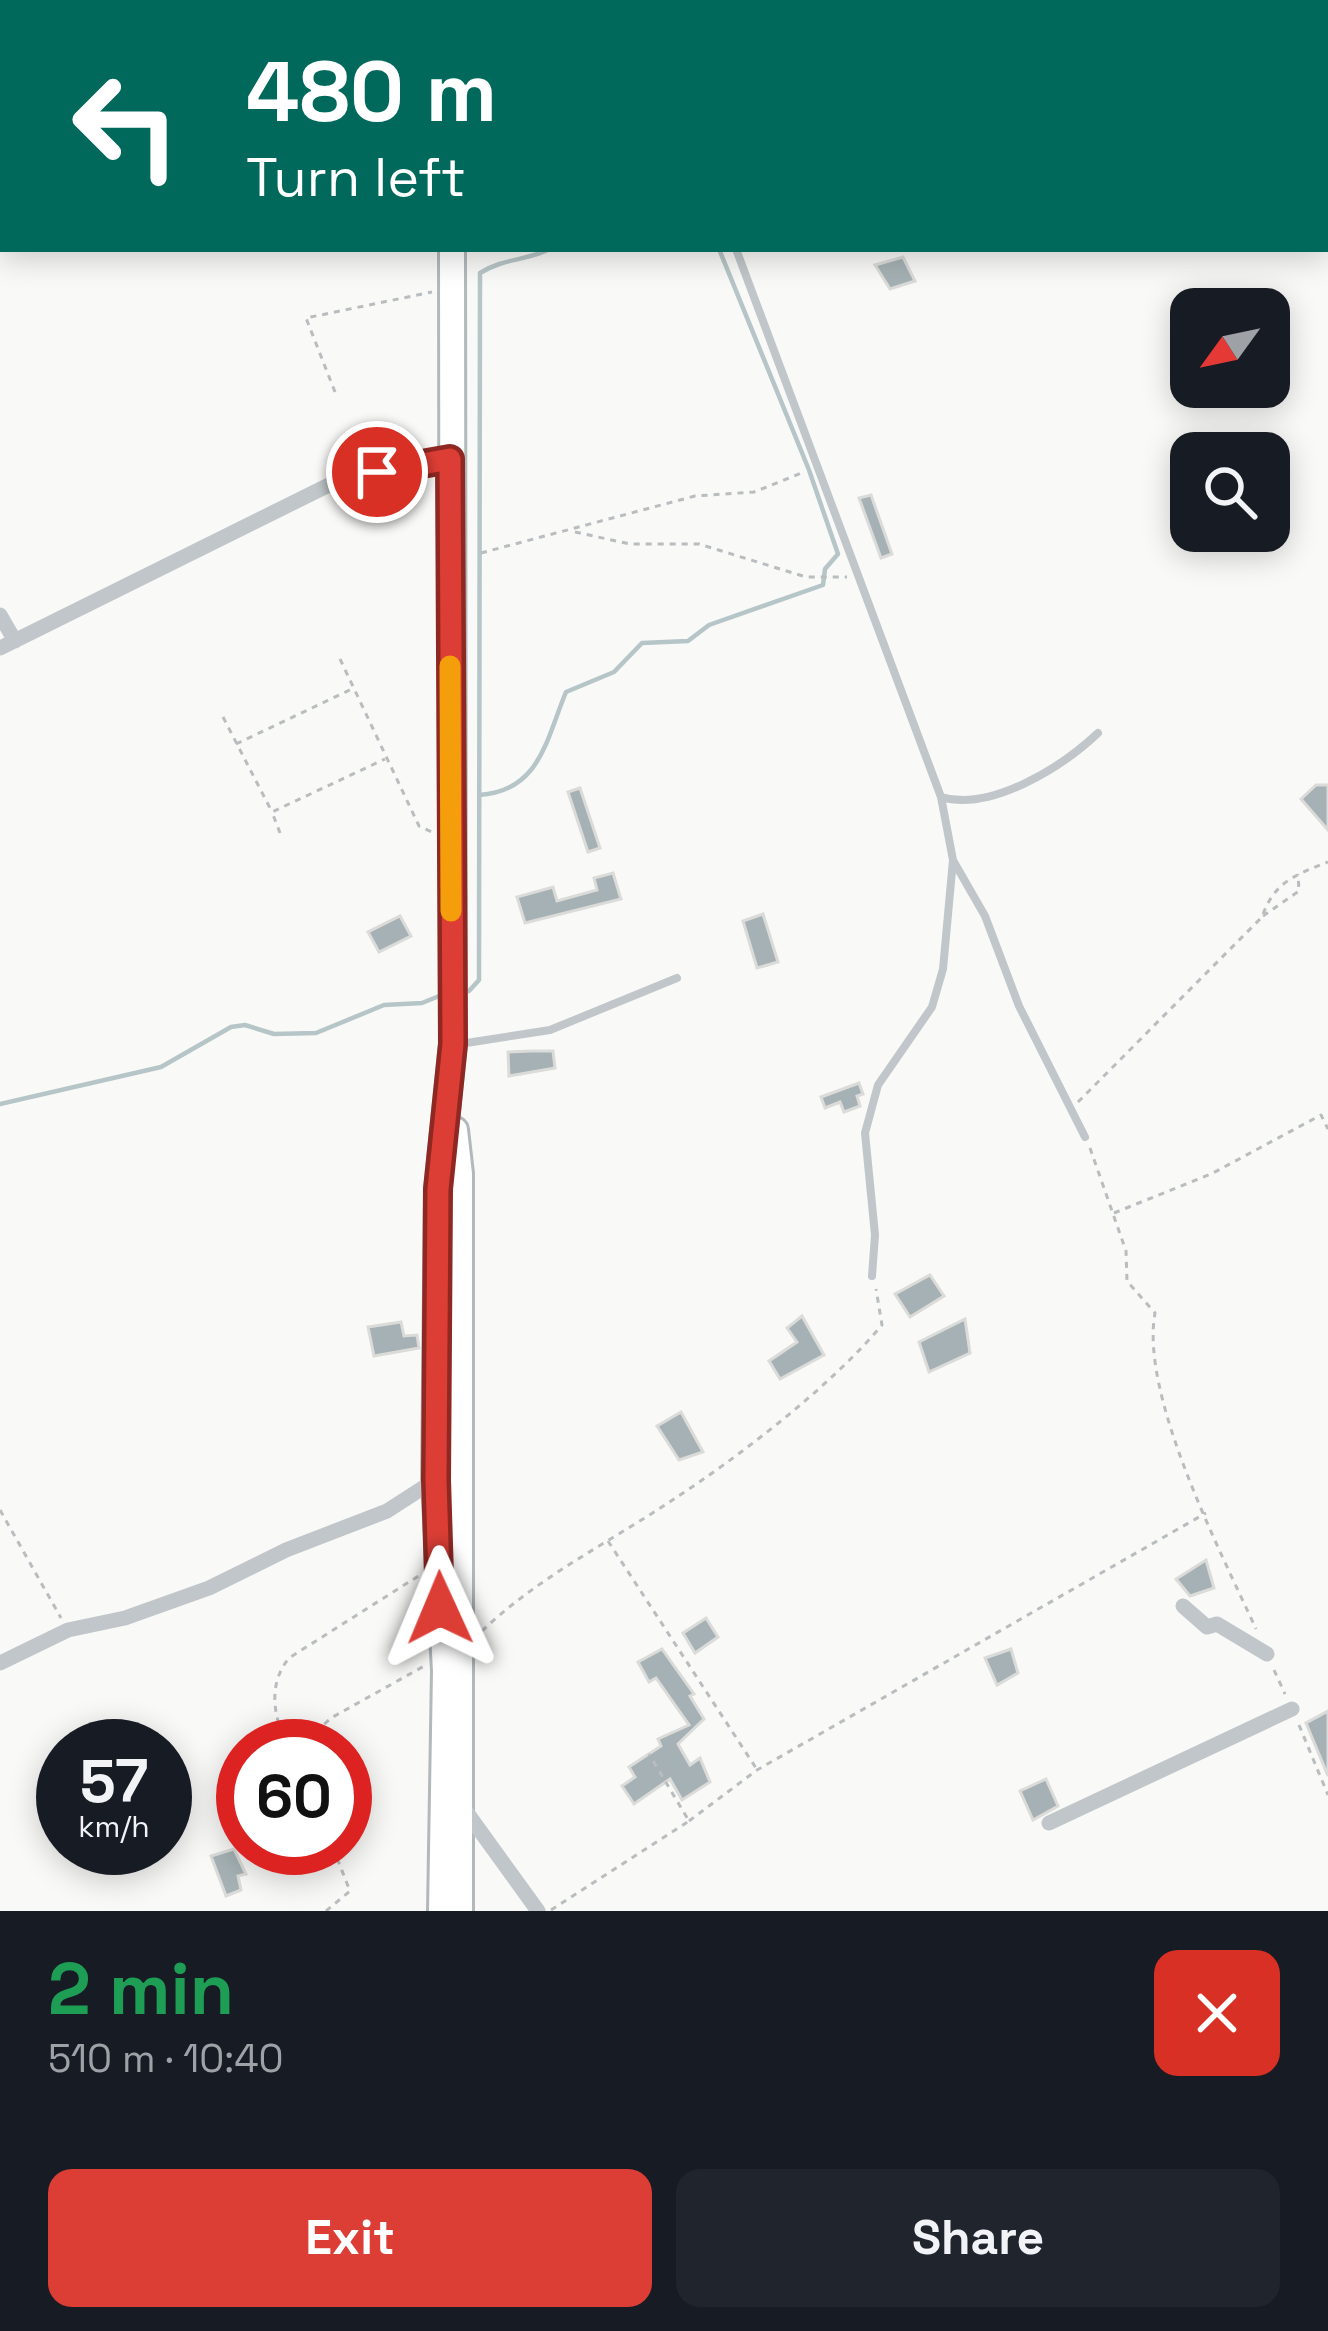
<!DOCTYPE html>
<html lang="en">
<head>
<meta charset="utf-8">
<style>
  :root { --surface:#171b24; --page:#20242c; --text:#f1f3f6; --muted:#9ea1a6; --accent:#dc3e35 }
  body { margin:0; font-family:"Space Grotesk",sans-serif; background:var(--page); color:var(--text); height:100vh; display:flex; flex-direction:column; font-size:45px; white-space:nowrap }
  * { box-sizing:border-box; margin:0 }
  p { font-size:39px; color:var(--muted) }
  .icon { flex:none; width:66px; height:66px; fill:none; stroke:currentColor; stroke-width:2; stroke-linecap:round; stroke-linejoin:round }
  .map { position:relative; height:1911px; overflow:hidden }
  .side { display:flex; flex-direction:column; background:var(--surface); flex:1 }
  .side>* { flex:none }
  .guide { position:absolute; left:0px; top:0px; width:1329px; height:252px; box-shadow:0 6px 30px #0003; background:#00695c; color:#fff; overflow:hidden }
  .needle { width:78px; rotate:237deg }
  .buttons { position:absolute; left:1170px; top:288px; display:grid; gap:24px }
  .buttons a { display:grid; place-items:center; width:120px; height:120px; border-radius:24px; background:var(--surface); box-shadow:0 6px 30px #0003; font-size:60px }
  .speed { position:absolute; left:36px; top:1719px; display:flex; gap:24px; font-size:60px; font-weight:700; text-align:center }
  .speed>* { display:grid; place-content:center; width:156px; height:156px; border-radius:50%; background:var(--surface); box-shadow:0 6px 30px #0003; line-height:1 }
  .speed small { font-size:30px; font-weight:400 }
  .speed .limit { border:18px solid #d22; background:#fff; color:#111 }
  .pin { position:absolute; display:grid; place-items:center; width:102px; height:102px; color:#fff; margin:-51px; border:6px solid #fff; border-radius:50%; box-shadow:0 3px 12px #0007 }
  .me { position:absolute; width:132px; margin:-66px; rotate:359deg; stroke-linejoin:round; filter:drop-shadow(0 0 9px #0008) }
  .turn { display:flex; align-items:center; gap:42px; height:252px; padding:0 48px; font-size:54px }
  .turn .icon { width:156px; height:156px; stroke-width:2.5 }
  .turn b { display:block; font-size:84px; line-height:102px }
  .round { display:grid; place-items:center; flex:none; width:126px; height:126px; border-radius:24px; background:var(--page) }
  .headline { display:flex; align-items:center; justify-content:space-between; height:204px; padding:0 48px }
  h1 { font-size:72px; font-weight:800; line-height:90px; color:#1e9e55 }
  .button { display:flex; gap:24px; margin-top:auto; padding:24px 48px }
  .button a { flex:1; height:138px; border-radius:24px; background:var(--accent); color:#fff; font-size:48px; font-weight:800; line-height:138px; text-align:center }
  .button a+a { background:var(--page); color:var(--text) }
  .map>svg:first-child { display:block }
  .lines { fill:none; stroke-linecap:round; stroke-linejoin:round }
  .stream { stroke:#b6c5c7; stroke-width:4.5 }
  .building { fill:#a5b1b4; stroke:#dbdbd9; stroke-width:3 }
  .primary-casing { stroke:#b2b9bb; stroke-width:30 }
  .path { stroke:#b9bdbf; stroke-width:3; stroke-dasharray:6 6; stroke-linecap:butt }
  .lane { stroke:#c0c6c9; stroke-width:8 }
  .street { stroke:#c0c6c9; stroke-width:15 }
  .primary { stroke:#fff; stroke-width:24 }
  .route-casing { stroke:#8f2822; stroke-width:30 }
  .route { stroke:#dc3e35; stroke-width:21 }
  .slow { stroke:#f59e0b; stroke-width:21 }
</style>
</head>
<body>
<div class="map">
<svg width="1328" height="1911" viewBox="0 0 1328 1911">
  <rect width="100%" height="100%" fill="#f9f9f7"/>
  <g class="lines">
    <path class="stream" d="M1169 3 1183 0
      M1326 113 1328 115
      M479 795C540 791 546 740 566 692L614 672 642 643 688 641 709 625 823 585 825 569 838 554 809 470 719 249
      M462 992 469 991 479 980 480 273C504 258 525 261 550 249
      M0 1104 161 1067 231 1027 245 1025 274 1034 316 1033 384 1005 422 1003 444 994"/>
  </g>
  <path class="building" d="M903 257 915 281 890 289 875 265Z
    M871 495 892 554 881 558 859 498Z
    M1316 785H1328V830L1301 799Z
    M580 788 600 848 588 852 568 792Z
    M613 873 621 899 525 923 517 897 553 887 557 901 597 890 594 878Z
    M763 914 778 962 757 968 743 921Z
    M400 916 411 936 379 952 368 932Z
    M531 1051H553L555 1068 509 1076 508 1052Z
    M859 1083 863 1094 857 1096 860 1106 844 1112 840 1102 825 1108 821 1097Z
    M930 1275 944 1296 910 1317 895 1294Z
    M802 1316 824 1355 780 1379 769 1361 797 1342 787 1328Z
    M965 1319 970 1353 929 1372 919 1342Z
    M401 1322 404 1336 417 1335 419 1348 374 1356 368 1327Z
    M681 1412 703 1452 679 1460 657 1426Z
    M1206 1560 1214 1588 1190 1596 1176 1579Z
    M706 1618 718 1637 695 1653 683 1633Z
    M662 1649 694 1694 690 1696 704 1719 678 1744 690 1765 700 1758 710 1782 682 1800 670 1779 634 1804 622 1786 635 1777 629 1767 661 1746 658 1739 689 1725 656 1678 649 1682 638 1662Z
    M1011 1649 1018 1673 997 1685 985 1658Z
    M1328 1711V1776L1306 1723Z
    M1046 1779 1058 1806 1033 1820 1020 1791Z
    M234 1849 246 1874 238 1876 241 1890 226 1896 211 1856Z"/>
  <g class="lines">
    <defs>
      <path id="primary" d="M454 3V0
        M455 1130 460 1174V1911
        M441 1911 445 1671 435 1480 438 1189 453 1044 452 249"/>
    </defs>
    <use href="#primary" class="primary-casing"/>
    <path class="path" d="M1175 3 1176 0
      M335 392 306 318 432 292
      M575 532 630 544H699L806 577H847
      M481 553 695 496 754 492 804 472
      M340 659 419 826 432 832
      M223 717 271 810
      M236 744 354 688
      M280 833 272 812 385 759
      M1263 916 1299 891 1298 874
      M1078 1102 1262 917C1274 882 1295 875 1328 862
      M1090 1148 1126 1251 1127 1281 1155 1313C1140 1396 1220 1550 1256 1629
      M1114 1213 1213 1173 1321 1115 1328 1129
      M0 1510 61 1618
      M608 1541 756 1768
      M482 1631C537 1578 608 1543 671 1501 740 1456 830 1387 882 1325L876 1289
      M1274 1670 1285 1694
      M1299 1725 1328 1795
      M287 1746C274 1717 267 1685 289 1658L420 1575
      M317 1746 320 1728 331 1718 426 1665
      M689 1821 757 1770 1206 1513
      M551 1910 689 1821 649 1754
      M326 1911 350 1891 333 1848"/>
    <path class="lane" d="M646 0 647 3
      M736 249 941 797 953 860 943 969 932 1007 878 1085 865 1133 875 1235 872 1276
      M941 797C991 812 1062 767 1098 733
      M954 862 985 916 1019 1006 1085 1137
      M460 1044 550 1030 677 978"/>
    <path class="street" d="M764 3 770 0
      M979 3 985 0
      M0 615 15 641
      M0 648 341 479 450 459
      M1183 1606 1207 1627 1217 1624 1267 1654
      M0 1663 68 1630 125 1618 209 1588 286 1550 387 1511 435 1480
      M460 1803 538 1911
      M1049 1823 1292 1709"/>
    <use href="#primary" class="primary"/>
  </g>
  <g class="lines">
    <defs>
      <path id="route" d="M377 472 450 459 453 1044 438 1189 436 1480 440 1608"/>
    </defs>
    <use href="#route" class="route-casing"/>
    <use href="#route" class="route"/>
    <path class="slow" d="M450 666 451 911"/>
  </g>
</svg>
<div class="buttons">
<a><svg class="needle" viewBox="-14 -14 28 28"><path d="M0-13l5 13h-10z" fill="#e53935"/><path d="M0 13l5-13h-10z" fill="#9ea1a6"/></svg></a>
<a><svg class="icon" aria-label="search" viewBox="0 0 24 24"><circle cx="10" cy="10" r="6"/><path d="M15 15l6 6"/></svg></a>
</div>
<div class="speed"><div>57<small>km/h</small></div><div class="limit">60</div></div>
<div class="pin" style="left:377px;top:472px;background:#d93025"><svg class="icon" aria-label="arrive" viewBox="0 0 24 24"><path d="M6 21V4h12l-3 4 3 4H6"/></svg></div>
<svg class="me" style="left:440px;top:1608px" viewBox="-20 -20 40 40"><path d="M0-17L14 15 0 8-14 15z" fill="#dc3e35" stroke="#fff" stroke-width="4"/></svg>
<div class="guide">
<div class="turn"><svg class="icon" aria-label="left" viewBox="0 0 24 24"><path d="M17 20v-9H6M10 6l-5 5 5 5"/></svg><div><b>480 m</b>Turn left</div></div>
</div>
</div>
<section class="side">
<div class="headline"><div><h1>2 min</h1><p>510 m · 10:40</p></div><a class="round" style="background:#d93025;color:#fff"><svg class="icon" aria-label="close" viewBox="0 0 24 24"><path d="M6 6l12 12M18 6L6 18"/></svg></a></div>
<div class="button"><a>Exit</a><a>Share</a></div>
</section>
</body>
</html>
